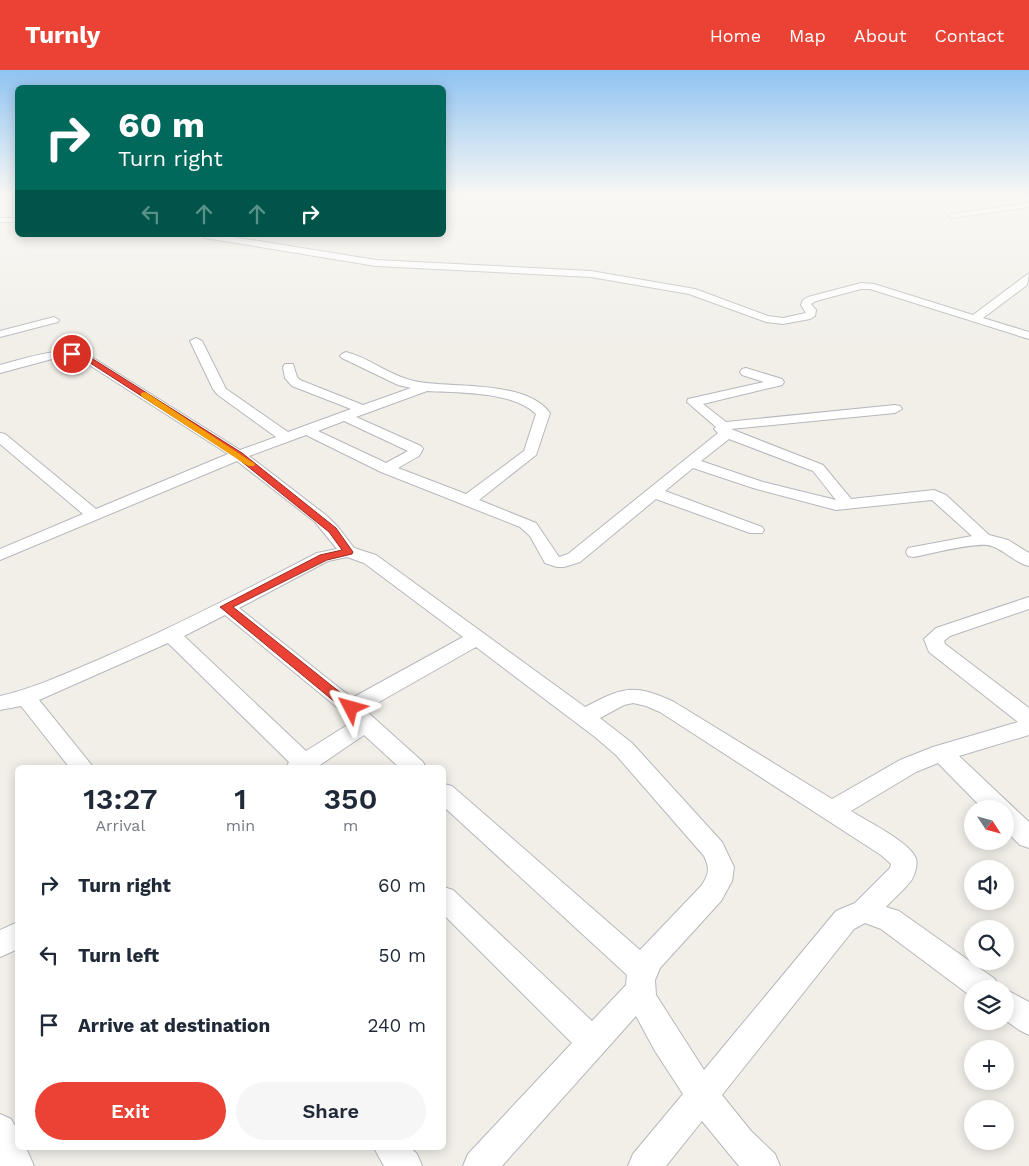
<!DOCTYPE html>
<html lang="en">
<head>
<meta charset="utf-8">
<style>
  :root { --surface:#fff; --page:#f6f6f7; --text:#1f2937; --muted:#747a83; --accent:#ea4335 }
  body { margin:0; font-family:"Work Sans",sans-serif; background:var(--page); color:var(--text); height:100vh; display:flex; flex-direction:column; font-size:19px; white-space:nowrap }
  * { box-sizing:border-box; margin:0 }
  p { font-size:16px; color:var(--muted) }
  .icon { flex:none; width:28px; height:28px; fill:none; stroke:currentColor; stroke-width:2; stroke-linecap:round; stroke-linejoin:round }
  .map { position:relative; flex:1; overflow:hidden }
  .drawer { position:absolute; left:15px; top:695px; width:431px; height:385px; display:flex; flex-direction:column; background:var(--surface); border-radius:8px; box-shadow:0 2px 12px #0003 }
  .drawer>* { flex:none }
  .guide { position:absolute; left:15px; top:15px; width:431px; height:152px; border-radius:8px; box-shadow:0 2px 12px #0003; background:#00695c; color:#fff; overflow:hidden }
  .needle { width:32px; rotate:126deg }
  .tools { position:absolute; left:964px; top:730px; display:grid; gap:10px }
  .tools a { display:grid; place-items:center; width:50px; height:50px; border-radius:50%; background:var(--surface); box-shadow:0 2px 12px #0003; font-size:25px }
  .pin { position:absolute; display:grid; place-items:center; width:42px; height:42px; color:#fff; margin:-21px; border:2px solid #fff; border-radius:50%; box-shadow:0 1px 5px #0007 }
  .me { position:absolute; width:55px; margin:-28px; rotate:309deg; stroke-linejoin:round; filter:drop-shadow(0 0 4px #0008) }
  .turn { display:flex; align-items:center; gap:18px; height:105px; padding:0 20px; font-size:22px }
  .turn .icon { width:65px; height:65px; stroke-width:2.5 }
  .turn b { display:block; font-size:35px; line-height:42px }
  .lanes { display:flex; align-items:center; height:48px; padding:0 20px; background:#0003; justify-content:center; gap:25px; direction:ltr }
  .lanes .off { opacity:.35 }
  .eta { display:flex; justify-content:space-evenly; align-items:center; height:85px; text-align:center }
  .eta b { font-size:30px; font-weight:600; line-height:35px }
  .action { display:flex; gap:10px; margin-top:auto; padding:10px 20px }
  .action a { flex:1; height:58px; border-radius:30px; background:var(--accent); color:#fff; font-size:20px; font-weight:600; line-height:58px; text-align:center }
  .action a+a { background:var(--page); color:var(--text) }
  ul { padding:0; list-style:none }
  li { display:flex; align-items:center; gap:15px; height:70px; padding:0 20px }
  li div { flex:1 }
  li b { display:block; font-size:19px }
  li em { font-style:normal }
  header { display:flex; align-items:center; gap:30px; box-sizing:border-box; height:70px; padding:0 25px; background:var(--accent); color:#fff }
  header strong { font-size:24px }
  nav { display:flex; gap:28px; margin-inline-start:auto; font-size:18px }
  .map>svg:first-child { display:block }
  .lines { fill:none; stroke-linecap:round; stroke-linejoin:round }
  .minor-casing { stroke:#b5b8bc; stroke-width:2 }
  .minor { fill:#fff; fill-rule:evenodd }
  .route { fill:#ea4335; stroke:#982c22 }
  .slow { fill:#f59e0b }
</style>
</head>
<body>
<header>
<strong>Turnly</strong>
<nav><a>Home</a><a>Map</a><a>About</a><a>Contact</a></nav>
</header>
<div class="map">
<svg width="1029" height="1096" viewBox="0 0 1029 1096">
  <rect width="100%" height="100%" fill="#f1efe8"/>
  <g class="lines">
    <defs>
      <path id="minor" d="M1029 133V137L952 148 948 146 952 144Z
        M0 148H18V152H0Z
        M201 165H221L376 190 591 201 695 219 768 246 783 248 806 243 801 235 803 230 808 227 861 213 874 214 973 245 1029 203 1027 215 983 248 1029 262V269L870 219H861L816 231 811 234 816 240 815 246 810 249 783 254 766 252 689 224 591 207 376 196 205 168Z
        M54 247 59 250 58 252 0 267V261Z
        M196 268 202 271 226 319 288 362 351 339 292 316 285 308 283 297 285 294H293L297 307 300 310 363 335 411 318 398 315 342 288 340 286 342 284 346 282C370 288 390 306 414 311 451 319 525 309 550 343L536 385 479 430 536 453 559 487 568 484 718 363 714 359 716 357 687 332 688 329 764 312 742 305 740 302 742 299 746 298 782 309 784 312 782 315 703 334 726 352 895 335 900 336 902 339 895 343 731 359 823 395 851 429 934 420 946 425 989 465 1008 470 1029 483V496C1015 493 1005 480 991 476 979 471 930 484 914 487L908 486 906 482 908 478 972 466 932 430 836 440 753 418 693 398 665 421 762 457 764 460 762 463H750L656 429 580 492 564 497H557L545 493 530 466 520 457 381 402 306 365 249 386 327 446 338 457 354 478 376 485 585 637C623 617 634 613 674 632L832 729 900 690 933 677 1018 652 929 582 924 569 936 558 1029 527V539L950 566 944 571 945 574 1029 638V665L959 686 1029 752V778L1020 775 1005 760V739H983L938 693 916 702 851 741C865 750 912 773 916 789 918 796 914 806 911 811 904 820 894 828 886 837L899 841 995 909 999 919H972V927L881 859 865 853 854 859 722 1025 751 1061 775 1084 780 1096H739L702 1051 666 1096H628L633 1084 683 1024 655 981 636 946 502 1096H463L468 1084 572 973 444 845V817L453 820 592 951 626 915 627 905 444 737V714L452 716 640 880 702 815C709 804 710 798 704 786L616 685 595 667 476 577 365 640 423 692 426 698H400L364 665 320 695 321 698H286L289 692 168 573 39 630 94 698H70L21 636 0 640V626C35 618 67 603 100 589 174 557 245 520 317 483L337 479 315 452 237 391 0 490V479L83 444 0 374V363L5 364 96 439 228 384 80 289H52L0 303V295C28 288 58 276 87 284L240 380 276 367 218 325 213 319 190 271ZM427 321C458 323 513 321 536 344L524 381 466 424 398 398 419 386 423 379 421 376 356 347ZM344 351 408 381 386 393 318 361ZM729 369 813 401 836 430 763 412 701 391ZM347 487 364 493 463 567 352 628 239 538 328 491ZM225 545 344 643 350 651 349 654 306 681 184 566ZM633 633 646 636 660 642 881 785 891 794 890 798 855 833 836 841 704 1000 656 925 655 910 660 898 721 831 732 811 734 797 722 772 632 673 600 648 624 635Z
        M18 852V879L0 887V860Z
        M1005 919 1029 932V965L1019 960 1005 950Z
        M0 1044 11 1049 18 1061V1078H26L34 1096H0Z
        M374 1078H411L417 1084 422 1096H384Z"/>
    </defs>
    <use href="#minor" class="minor-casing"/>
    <use href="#minor" class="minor"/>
  </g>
  <linearGradient id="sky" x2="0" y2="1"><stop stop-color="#8fc3f1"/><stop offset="0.45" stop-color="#f9f8f5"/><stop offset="1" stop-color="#f9f8f5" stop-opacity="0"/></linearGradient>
  <rect width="1029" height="278" fill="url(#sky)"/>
  <path class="route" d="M70 282 85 284 242 383 336 458 353 482 352 484 327 490 233 537 356 635 358 638 356 642H347L220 537 320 485 342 480 329 462 236 387 81 287 70 285Z"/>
  <path class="slow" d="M144 322 147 323 255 394 254 396H248L141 326V323Z"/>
</svg>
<div class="tools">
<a><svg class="needle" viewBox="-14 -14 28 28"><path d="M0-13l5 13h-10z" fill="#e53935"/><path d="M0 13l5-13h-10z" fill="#747a83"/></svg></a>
<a><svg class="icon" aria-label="sound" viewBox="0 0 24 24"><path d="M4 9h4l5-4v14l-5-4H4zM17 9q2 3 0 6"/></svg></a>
<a><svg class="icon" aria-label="search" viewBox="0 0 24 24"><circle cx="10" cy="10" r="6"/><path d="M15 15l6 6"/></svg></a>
<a><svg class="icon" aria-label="layers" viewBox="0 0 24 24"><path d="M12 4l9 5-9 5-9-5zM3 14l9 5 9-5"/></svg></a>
<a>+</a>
<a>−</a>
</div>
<div class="pin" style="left:72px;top:284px;background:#d93025"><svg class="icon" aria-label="arrive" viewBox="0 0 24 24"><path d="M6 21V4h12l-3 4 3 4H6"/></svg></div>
<svg class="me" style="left:351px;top:638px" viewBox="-20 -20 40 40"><path d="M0-17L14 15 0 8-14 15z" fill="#ea4335" stroke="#fff" stroke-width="4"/></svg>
<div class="guide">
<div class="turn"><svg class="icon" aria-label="right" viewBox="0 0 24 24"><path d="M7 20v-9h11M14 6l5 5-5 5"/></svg><div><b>60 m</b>Turn right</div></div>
<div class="lanes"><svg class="icon off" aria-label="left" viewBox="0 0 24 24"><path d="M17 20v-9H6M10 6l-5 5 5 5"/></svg><svg class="icon off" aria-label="ahead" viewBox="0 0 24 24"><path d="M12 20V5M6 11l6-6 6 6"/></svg><svg class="icon off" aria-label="ahead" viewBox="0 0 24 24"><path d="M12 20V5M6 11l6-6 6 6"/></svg><svg class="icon" aria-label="right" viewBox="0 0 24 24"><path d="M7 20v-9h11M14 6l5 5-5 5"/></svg></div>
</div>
<section class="drawer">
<div class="eta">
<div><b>13:27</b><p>Arrival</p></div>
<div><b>1</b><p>min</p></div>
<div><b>350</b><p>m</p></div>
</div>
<ul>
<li><svg class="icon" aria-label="right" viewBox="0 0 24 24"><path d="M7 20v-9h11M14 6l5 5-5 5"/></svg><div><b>Turn right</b></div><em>60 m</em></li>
<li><svg class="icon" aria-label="left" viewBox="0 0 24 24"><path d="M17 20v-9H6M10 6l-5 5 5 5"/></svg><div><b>Turn left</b></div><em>50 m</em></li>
<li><svg class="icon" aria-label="arrive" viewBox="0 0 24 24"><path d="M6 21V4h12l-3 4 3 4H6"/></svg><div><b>Arrive at destination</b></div><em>240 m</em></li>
</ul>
<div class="action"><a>Exit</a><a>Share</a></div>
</section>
</div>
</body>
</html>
